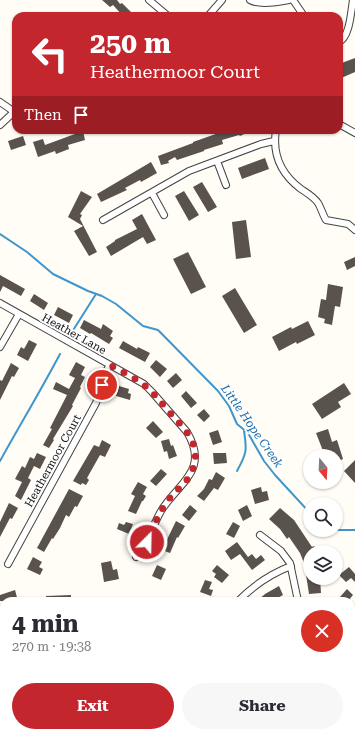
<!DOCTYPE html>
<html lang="en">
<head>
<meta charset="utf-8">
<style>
  :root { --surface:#fff; --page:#f7f7f7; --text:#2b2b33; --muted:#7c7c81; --accent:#c4262e }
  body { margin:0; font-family:"Roboto Serif",serif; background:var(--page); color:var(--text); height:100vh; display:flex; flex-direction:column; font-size:15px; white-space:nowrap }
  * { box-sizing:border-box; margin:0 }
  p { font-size:13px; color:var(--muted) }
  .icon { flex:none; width:22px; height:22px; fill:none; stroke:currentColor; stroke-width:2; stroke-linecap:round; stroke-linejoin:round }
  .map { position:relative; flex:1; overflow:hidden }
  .details { position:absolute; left:0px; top:597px; width:355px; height:140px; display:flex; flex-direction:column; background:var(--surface); border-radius:12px 12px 0 0; box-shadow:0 1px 3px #0004 }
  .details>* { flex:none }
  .guide { position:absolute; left:12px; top:12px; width:331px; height:122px; border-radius:12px; box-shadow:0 1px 3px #0004; background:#c4262e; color:#fff; overflow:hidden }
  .needle { width:26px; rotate:162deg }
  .tools { position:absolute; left:303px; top:449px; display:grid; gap:8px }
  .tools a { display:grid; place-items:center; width:40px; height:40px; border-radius:50%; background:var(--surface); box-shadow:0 1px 3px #0004; font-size:20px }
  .pin { position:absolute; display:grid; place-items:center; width:34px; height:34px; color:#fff; margin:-17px; border:2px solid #fff; border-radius:50%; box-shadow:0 1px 4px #0007 }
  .me { position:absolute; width:44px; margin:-22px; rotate:23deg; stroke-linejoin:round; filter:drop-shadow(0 0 3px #0008) }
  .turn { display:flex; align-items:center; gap:14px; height:84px; padding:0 12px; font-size:18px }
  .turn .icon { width:52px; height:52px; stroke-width:2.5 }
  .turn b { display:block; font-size:28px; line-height:34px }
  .then { display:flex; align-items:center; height:38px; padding:0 12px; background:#0003; gap:8px; font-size:15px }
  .round { display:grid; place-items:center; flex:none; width:42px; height:42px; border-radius:21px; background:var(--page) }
  .headline { display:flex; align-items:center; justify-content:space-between; height:68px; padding:0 12px }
  h1 { font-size:24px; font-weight:700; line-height:30px }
  .cta { display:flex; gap:8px; margin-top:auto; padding:8px 12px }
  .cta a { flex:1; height:46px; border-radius:24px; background:var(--accent); color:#fff; font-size:16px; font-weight:700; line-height:46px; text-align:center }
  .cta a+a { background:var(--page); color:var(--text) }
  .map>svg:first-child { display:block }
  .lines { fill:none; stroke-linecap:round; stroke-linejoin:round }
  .stream { stroke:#3f96cf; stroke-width:2 }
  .building { fill:#5a524d }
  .minor-casing { stroke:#444; stroke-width:8 }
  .minor { stroke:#fff; stroke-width:6 }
  .route { stroke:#c4262e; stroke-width:7; stroke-dasharray:0 12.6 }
  .labels { text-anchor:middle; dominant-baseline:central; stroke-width:4; stroke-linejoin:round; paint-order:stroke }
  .street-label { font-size:11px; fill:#111; stroke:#fff }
  .water-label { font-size:12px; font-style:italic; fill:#1768a6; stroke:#fff }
</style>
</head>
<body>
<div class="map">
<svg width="355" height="737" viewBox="0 0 355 737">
  <rect width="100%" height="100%" fill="#fffdf5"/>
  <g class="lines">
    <path class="stream" d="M0 234 27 252 53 274 88 291 102 296 116 304 143 326 158 330 218 391 229 406 237 424 248 433 264 461 275 475 310 513
      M72 332 96 294
      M0 461C20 425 41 390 60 354
      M237 471C247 453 247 450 244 431
      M334 530H355"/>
  </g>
  <path class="building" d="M102 0H117L120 4 122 3 131 12 126 16H123L113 5 110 7Z
    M355 58V72L339 79V64Z
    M227 130 251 131 240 136 239 135 222 140 223 144 204 150V151L177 160 175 157 168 161 169 163 161 165 158 156 193 143V142Z
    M83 131 85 140 68 145 69 149 56 154 55 151 38 157 33 142 43 139 45 145Z
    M23 136 26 145 11 150 8 141Z
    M265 158 269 169 242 179 238 168Z
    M151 162 157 173 141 182 140 180 125 188 127 190 101 202 97 194Z
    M202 182 217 207 208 212 193 187Z
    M81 191 92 197 80 214 82 215 80 219 97 252 89 256 74 231 83 226 68 217Z
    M184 191 199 215 189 221 175 196Z
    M142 214 156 240 147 244 143 237 111 256 106 247 115 241V240L137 229 132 220Z
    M246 220 251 257 236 259 232 222Z
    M188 252 206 287 191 294 173 259Z
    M355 257V266L347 270 344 262Z
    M0 275 25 289 21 296 3 286 0 292Z
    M328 284 343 287 340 307 335 306 332 325 324 323 325 319 318 317 321 299 326 300Z
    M235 288 257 325 244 333 222 296Z
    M34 294 48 303 44 310 30 301Z
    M58 307 73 315 69 323 54 315Z
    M84 320 101 329 103 324 113 331 110 336 113 338 109 344 91 333 90 334 80 328Z
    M308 321 315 335 297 344 296 342 279 351 272 337 291 327 292 329Z
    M29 340 37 344 28 361 17 355 21 347 24 349Z
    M123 341 137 349 138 347 150 353 145 362 119 348Z
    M156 360 167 369 160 377 150 367Z
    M76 362 85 367 81 375 85 377 80 387 81 388 72 405 73 406 53 439 54 440 49 448 43 445 52 429 50 428 67 395 53 389 56 382 69 389 75 378 69 375Z
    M11 363 19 368 14 377 12 376 0 400V380L2 381Z
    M176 373 182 380 173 388 167 381Z
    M344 383 351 394 338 402 341 407 322 419 312 404Z
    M119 386 129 389 128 393 131 394 130 400 116 396Z
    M186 391 197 403 191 408 181 396Z
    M204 409 210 416 204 422 197 415Z
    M153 421 163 432 156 438 146 428Z
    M328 429 332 442 337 440 343 459 336 462V456H325L316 433Z
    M218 430 222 442 213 445 209 433Z
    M169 439 171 446 173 445 177 456 169 459 167 451 164 452 161 441Z
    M102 440 111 445 105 457 100 455 87 478 89 480 86 485 82 483 81 485 73 481 94 445 99 447Z
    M37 453 46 457 40 469 34 466 28 478 31 480 21 500 15 496 22 482 15 479 22 466 25 468 30 457 34 459Z
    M213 453H226L227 463 214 464Z
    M355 460V483L344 471Z
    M161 469 167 474 156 486 150 481Z
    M216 472 225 478 218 490 214 488 204 501 197 496 204 489 209 479 212 480Z
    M138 482 147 487 143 494 146 496 143 501H142L136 514 128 511 135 496 131 494Z
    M261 487 262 492 267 491 269 500 255 504 251 490Z
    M69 489 83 496 77 507 75 506 69 517 66 515 60 528 53 539 52 538 44 552 37 548Z
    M9 503 18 508 12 519 10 518 0 537V522Z
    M190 505 197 511 189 521 182 515Z
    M247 505 252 516 243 521 238 510Z
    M280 508 294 520 312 547 314 546 317 552H310V578H320L321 593 309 594 305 568H306L300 553 289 537 287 539 280 529 269 519Z
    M176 521 185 526 178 538 177 537 170 553 162 550Z
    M126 522 133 524 129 534 117 529 119 523 124 525Z
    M233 522 240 526 234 538 226 534Z
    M237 542 248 557 252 554 256 559 261 555 265 560 252 570 240 554 231 560 225 551Z
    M33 557 42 562 39 567 43 569 40 575 27 569Z
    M111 561 113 570 117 569 119 579 104 582 101 563Z
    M157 565 166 569 161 580 152 576Z
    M217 565 229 575 222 583 214 577 216 574 212 571Z
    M349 567 355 574V582L351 578 346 582 339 575Z
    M205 580 212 582 209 589 213 590 211 596 200 592Z
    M279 586 283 595 272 601H257L265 594Z
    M347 589 353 595 348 601H344L340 597Z
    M15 590 18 601H0V595Z
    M71 595V601H46V596Z"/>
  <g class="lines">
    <defs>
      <path id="minor" d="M149 0 168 16
        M250 0C258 5 279 2 289 0
        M293 0 304 16
        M208 16 222 0
        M339 42C350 37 351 11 353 0
        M0 102 16 113
        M339 124 355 133
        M0 125 14 112
        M276 130C272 155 281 174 301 189 307 193 314 197 318 203 321 208 323 215 326 220L348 224 355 230
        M217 161 226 185
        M152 193 164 215
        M103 220 189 171 261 144 274 141
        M0 303 144 384 152 392 187 432C210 471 178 483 161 511 152 527 148 544 136 557
        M0 347 19 314
        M260 535 281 551 290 563 298 601
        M8 564 96 403C100 391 102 375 110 365
        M238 601C254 585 270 574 291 566
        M351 623 355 617
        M61 733V735L71 736 81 733
        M146 733 147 737
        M342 733 343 737
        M248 737 256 733"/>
    </defs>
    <use href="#minor" class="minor-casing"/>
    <use href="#minor" class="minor"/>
  </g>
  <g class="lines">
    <path class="route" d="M102 385 106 370 110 365C121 371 134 377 144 385 154 393 161 402 169 412 186 430 204 447 191 473 186 484 176 490 169 499 159 512 153 527 147 542"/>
  </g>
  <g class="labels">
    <g class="street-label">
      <text transform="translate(74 334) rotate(29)">Heather Lane</text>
      <text transform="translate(53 461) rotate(-61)">Heathermoor Court</text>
    </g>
    <g class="water-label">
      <text transform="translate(252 426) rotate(55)">Little Hope Creek</text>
    </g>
  </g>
</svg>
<div class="tools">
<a><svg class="needle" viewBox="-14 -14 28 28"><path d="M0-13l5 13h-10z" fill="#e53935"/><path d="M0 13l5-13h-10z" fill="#7c7c81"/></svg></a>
<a><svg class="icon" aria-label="search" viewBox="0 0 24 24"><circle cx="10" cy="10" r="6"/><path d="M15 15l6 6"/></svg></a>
<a><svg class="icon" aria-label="layers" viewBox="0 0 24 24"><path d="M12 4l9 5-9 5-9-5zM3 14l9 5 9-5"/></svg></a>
</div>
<div class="pin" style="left:102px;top:385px;background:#d93025"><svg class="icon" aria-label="arrive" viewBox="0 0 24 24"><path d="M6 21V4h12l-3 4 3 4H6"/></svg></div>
<svg class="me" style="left:147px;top:542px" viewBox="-20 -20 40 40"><circle r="17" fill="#c4262e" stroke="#fff" stroke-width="3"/><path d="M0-11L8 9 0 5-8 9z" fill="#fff"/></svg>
<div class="guide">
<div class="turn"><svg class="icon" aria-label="left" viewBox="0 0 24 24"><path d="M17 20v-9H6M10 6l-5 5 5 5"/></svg><div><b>250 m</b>Heathermoor Court</div></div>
<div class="then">Then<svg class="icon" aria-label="arrive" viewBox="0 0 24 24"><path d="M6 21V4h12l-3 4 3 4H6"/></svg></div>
</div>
<section class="details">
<div class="headline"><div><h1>4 min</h1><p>270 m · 19:38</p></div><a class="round" style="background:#d93025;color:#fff"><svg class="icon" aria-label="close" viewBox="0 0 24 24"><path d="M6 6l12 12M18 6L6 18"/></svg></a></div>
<div class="cta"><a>Exit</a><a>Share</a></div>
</section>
</div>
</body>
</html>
